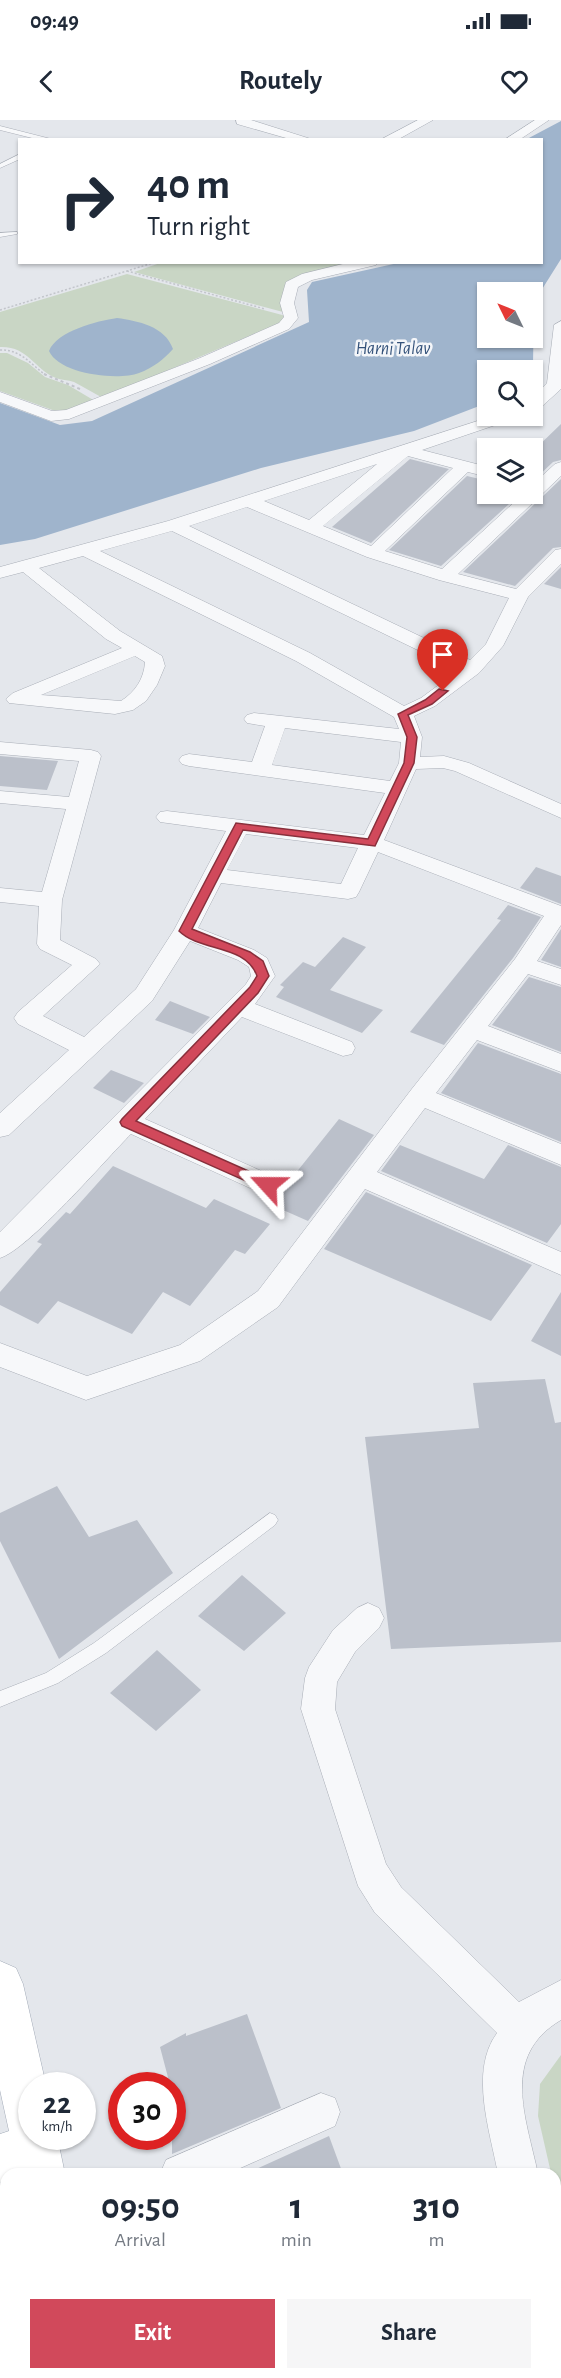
<!DOCTYPE html>
<html lang="en">
<head>
<meta charset="utf-8">
<style>
  :root { --surface:#fff; --page:#f6f6f7; --text:#1f2937; --muted:#747a83; --accent:#d1495b }
  body { margin:0; font-family:"Alegreya Sans",sans-serif; background:var(--page); color:var(--text); height:100vh; display:flex; flex-direction:column; font-size:22px; white-space:nowrap }
  * { box-sizing:border-box; margin:0 }
  p { font-size:20px; color:var(--muted) }
  .icon { flex:none; width:33px; height:33px; fill:none; stroke:currentColor; stroke-width:2; stroke-linecap:round; stroke-linejoin:round }
  .map { position:relative; flex:1; overflow:hidden }
  .side { position:absolute; left:0px; top:2048px; width:561px; height:212px; display:flex; flex-direction:column; background:var(--surface); border-radius:18px 18px 0 0; box-shadow:0 2px 4px #0004 }
  .side>* { flex:none }
  .banner { position:absolute; left:18px; top:18px; width:525px; height:126px; border-radius:0px; box-shadow:0 2px 4px #0004; background:#fff; color:var(--text); overflow:hidden }
  .needle { width:39px; rotate:313deg }
  .controls { position:absolute; left:477px; top:162px; display:grid; gap:12px }
  .controls a { display:grid; place-items:center; width:66px; height:66px; border-radius:0px; background:var(--surface); box-shadow:0 2px 4px #0004; font-size:30px }
  .speed { position:absolute; left:18px; top:1952px; display:flex; gap:12px; font-size:30px; font-weight:700; text-align:center }
  .speed>* { display:grid; place-content:center; width:78px; height:78px; border-radius:50%; background:var(--surface); box-shadow:0 2px 4px #0004; line-height:1 }
  .speed small { font-size:15px; font-weight:400 }
  .speed .limit { border:9px solid #d22; background:#fff; color:#111 }
  .pin { position:absolute; display:grid; place-items:center; width:51px; height:51px; color:#fff; margin:-62px -26px; border-radius:50% 50% 50% 0; rotate:-45deg; box-shadow:0 0 6px #0007 }
  .pin .icon { rotate:45deg }
  .me { position:absolute; width:66px; margin:-33px; rotate:294deg; stroke-linejoin:round; filter:drop-shadow(0 0 4px #0008) }
  .turn { display:flex; align-items:center; gap:21px; height:126px; padding:0 30px; font-size:27px }
  .turn .icon { width:78px; height:78px; stroke-width:2.5 }
  .turn b { display:block; font-size:42px; line-height:51px }
  .eta { display:flex; justify-content:space-evenly; align-items:center; height:102px; text-align:center }
  .eta b { font-size:36px; font-weight:700; line-height:42px }
  .action { display:flex; gap:12px; margin-top:auto; padding:12px 30px }
  .action a { flex:1; height:69px; border-radius:0px; background:var(--accent); color:#fff; font-size:24px; font-weight:700; line-height:69px; text-align:center }
  .action a+a { background:var(--page); color:var(--text) }
  .status { display:flex; justify-content:space-between; align-items:center; height:42px; padding:0 30px; background:var(--surface); direction:ltr }
  .status svg { height:16px; fill:currentColor }
  header { display:flex; justify-content:space-between; align-items:center; height:78px; padding:0 30px; background:var(--surface); font-size:27px; font-weight:700 }
  .map>svg:first-child { display:block }
  .green { fill:#c9d6c5 }
  .water { fill:#9fb4cc; fill-rule:evenodd }
  .building { fill:#bbc0ca }
  .lines { fill:none; stroke-linecap:round; stroke-linejoin:round }
  .lane-casing { stroke:#a9aeb7; stroke-width:1 }
  .street-casing { stroke:#a9aeb7; stroke-width:1 }
  .primary-casing { stroke:#a3abb8; stroke-width:1 }
  .path-far1 { stroke:#c2c5cb; stroke-width:1.5; stroke-dasharray:2 2; stroke-linecap:butt }
  .path { stroke:#c2c5cb; stroke-width:2; stroke-dasharray:3 3; stroke-linecap:butt }
  .lane { fill:#f7f8fa; fill-rule:evenodd }
  .street { fill:#f7f8fa; fill-rule:evenodd }
  .primary { fill:#fff; fill-rule:evenodd }
  .route { fill:#d1495b; stroke:#882f3b; stroke-width:1.5 }
  .labels { text-anchor:middle; dominant-baseline:central; stroke-width:5; stroke-linejoin:round; paint-order:stroke }
  .far-water-label { font-size:18px; font-style:italic; fill:#34527a; stroke:#f4f6f9 }
</style>
</head>
<body>
<div class="status"><b>09:49</b><svg viewBox="0 0 49 12"><path d="M0 12V9h3v3zM5 12V6h3v6zM10 12V3h3v9zM15 12V0h3v12zM26 1h20v11H26zM47 4h2v5h-2z"/></svg></div>
<header><svg class="icon" aria-label="back" viewBox="0 0 24 24"><path d="M15 5l-7 7 7 7"/></svg>Routely<svg class="icon" aria-label="heart" viewBox="0 0 24 24"><path d="M12 20l-8-8c-3-5 5-10 8-4 3-6 11-1 8 4z"/></svg></header>
<div class="map">
<svg width="561" height="2258" viewBox="0 0 561 2258">
  <rect width="100%" height="100%" fill="#e4e7ec"/>
  <path class="green" d="M163 142 359 143 302 155 283 192 134 152Z
    M127 154 286 196 282 202 103 278C93 273 84 267 74 262 68 260 61 260 56 258 34 249 28 226 0 227V192Z
    M0 233H7L28 243 45 257 68 265 95 281 65 292H58L0 271Z
    M561 1935V2098L555 2071V2054L551 2053 538 1996 540 1964Z"/>
  <path class="water" d="M561 1V139L534 182 533 244 526 250H488L487 283 414 311 261 348 35 419 0 425V283L60 305 92 301 309 202 307 170 312 162 398 143 542 142V20L527 19ZM488 172H532V218H488Z
    M117 198C138 201 165 206 173 229 164 239 153 248 139 253 117 261 59 254 49 231 57 211 97 201 117 198Z"/>
  <path class="building" d="M561 304V340L553 342 532 362V332Z
    M410 339 449 349 371 423 332 407Z
    M467 356 488 361V374H520L441 446 389 430Z
    M561 359V427L553 428 515 466 463 452Z
    M561 447V469L544 464Z
    M0 636 58 641 47 670 0 666Z
    M536 747 561 756V784L520 768Z
    M508 785 541 797 513 838 444 925 410 912 501 800 497 799Z
    M561 809V847L541 840Z
    M343 817 366 827 330 870 383 890 362 913 276 877 284 867 280 865 303 842 315 847Z
    M529 857 561 867V932L492 905Z
    M170 881 210 897 193 914 155 900Z
    M478 923 561 954V1022L441 973Z
    M111 950 144 963 124 983 93 968Z
    M339 999 374 1015 308 1101 274 1086 299 1049Z
    M400 1025 484 1059 508 1025 561 1047V1104L547 1123 381 1051Z
    M113 1046 206 1088 214 1079 270 1104 245 1134 235 1130 190 1186 163 1172 132 1214 58 1181 38 1204 0 1185V1172L42 1124 37 1122 66 1092 70 1094Z
    M366 1072 532 1145 491 1201 324 1129Z
    M561 1172V1236L531 1221Z
    M545 1259 555 1303 561 1302V1522L391 1529 365 1317 479 1308 473 1263Z
    M57 1366 89 1417 137 1400 173 1453 59 1539 0 1421V1393Z
    M242 1455 286 1493 244 1531 198 1496Z
    M157 1530 201 1570 156 1611 110 1573Z
    M247 1894 281 1988 172 2034V1965H170L160 1927 186 1913V1916Z
    M329 2016 343 2054H245Z"/>
  <g class="lines">
    <defs>
      <path id="lane" d="M0 6 51 19 52 20H40L0 10Z
        M20 34V39L0 48V44Z
        M17 112V114L0 117V113Z
        M270 1393 275 1395 278 1400 275 1405 106 1533 58 1563 0 1587V1571L46 1553 94 1523Z"/>
      <path id="street" d="M236 0H251L314 20H293L237 4Z
        M418 0H433L397 20H380Z
        M535 0H549L519 20H504Z
        M351 142H378L376 145 312 160 298 167 294 183 298 198 289 209 210 244 69 299 51 301 0 282V272L52 291 66 290 200 238 279 203 284 197 280 183 286 162 302 154Z
        M561 201V269L538 290 532 292V278L547 263 554 205Z
        M493 296H515L513 299 422 330 488 347V357L468 352 385 431 442 449 523 374H532V365L555 344 561 342V356L458 454 516 469 555 430 561 429V444L528 477 503 526 479 553 435 586 414 596 422 617 420 637 444 636 469 643 561 684V698L455 651 443 648 416 649 384 720 561 786V805L537 841 561 849V865L528 854 488 906 561 934V952L477 920 436 973 561 1024V1045L425 988 377 1052 561 1132V1155L365 1069 278 1187 200 1241 86 1280 0 1247V1223L87 1256 180 1225 258 1171 411 970 515 839 544 796 378 732 359 772 356 777 348 779 221 763 198 808 254 830 267 838 275 856 255 884 352 922 355 928 352 934 343 936 242 897 145 999 277 1058 281 1065 277 1072 268 1075 259 1072 131 1014C105 1040 29 1129 0 1138V1112L246 864 251 856 249 847 238 840 190 821 152 881 9 1015 0 1017V993L69 930 18 904 14 898 18 892 72 845 40 829 37 824 39 786 0 782V768L42 772 66 689 0 683V671L69 677 79 641 0 634V622L91 630 98 632 101 636 62 780 60 820 96 839 100 844 43 896 84 917 136 869 174 810 226 711 160 702 156 697 160 692 167 691 364 715 385 673 189 646 182 644 179 640 182 636 189 634 252 642 265 606 247 603 244 599 247 595 254 593 399 609 394 597 296 541 83 436 39 448 120 511 162 536 165 546 157 565 146 581 133 590 115 594 9 583 6 579 13 573 122 528 106 519 23 452 0 458V447L168 401ZM408 336 453 348 371 426 323 406ZM377 344 309 400 264 381ZM247 387 367 437 439 460 509 478 486 524 470 540 189 406ZM172 411 459 550 421 578 404 586 310 533 100 431ZM135 536 145 542C144 559 135 572 121 581L41 575ZM285 608 401 622 399 643 390 661 272 645ZM246 714 358 728 341 764 227 750Z
        M368 1483 379 1488 384 1498 379 1508 355 1532 337 1562 335 1589 386 1744 401 1767 519 1882 561 1860V1900C500 1936 526 1997 538 2054H498C490 2011 469 1951 497 1913L375 1793 358 1766 301 1589 305 1558 309 1547 333 1510 357 1488Z
        M321 1973 335 1978 340 1992 335 2006 227 2054H160L166 2040Z
        M555 2214 561 2217V2258H539L538 2253H555Z
        M156 2253H209L207 2258H154Z"/>
      <path id="primary" d="M0 1841 16 1848 23 1864 46 1965H32V2016H57L65 2054H6V2060L0 2062V2014L9 2011 0 1970Z
        M55 2253H107L108 2258H56Z"/>
    </defs>
    <use href="#lane" class="lane-casing"/>
    <use href="#street" class="street-casing"/>
    <use href="#primary" class="primary-casing"/>
    <path class="path-far1" d="M127 151 265 189
      M0 190 156 142
      M0 230C21 229 31 245 47 256"/>
    <path class="path" d="M44 254 80 269"/>
    <use href="#lane" class="lane"/>
    <use href="#street" class="street"/>
    <use href="#primary" class="primary"/>
  </g>
  <path class="route" d="M439 569 448 571 432 584 408 595 417 617 414 643 375 726 243 710 192 809 250 832 263 841 269 856 258 873 136 1001 273 1062 275 1065 273 1069H264L122 1006 120 1002 122 999 250 867 257 856C246 824 200 832 179 811L236 703 368 719 404 643 407 617 398 594 425 580Z"/>
  <g class="labels">
    <g class="far-water-label">
      <text x="393" y="229">Harni Talav</text>
    </g>
  </g>
</svg>
<div class="controls">
<a><svg class="needle" viewBox="-14 -14 28 28"><path d="M0-13l5 13h-10z" fill="#e53935"/><path d="M0 13l5-13h-10z" fill="#747a83"/></svg></a>
<a><svg class="icon" aria-label="search" viewBox="0 0 24 24"><circle cx="10" cy="10" r="6"/><path d="M15 15l6 6"/></svg></a>
<a><svg class="icon" aria-label="layers" viewBox="0 0 24 24"><path d="M12 4l9 5-9 5-9-5zM3 14l9 5 9-5"/></svg></a>
</div>
<div class="speed"><div>22<small>km/h</small></div><div class="limit">30</div></div>
<div class="pin" style="left:443px;top:571px;background:#d93025"><svg class="icon" aria-label="arrive" viewBox="0 0 24 24"><path d="M6 21V4h12l-3 4 3 4H6"/></svg></div>
<svg class="me" style="left:268px;top:1065px" viewBox="-20 -20 40 40"><path d="M0-17L14 15 0 8-14 15z" fill="#d1495b" stroke="#fff" stroke-width="4"/></svg>
<div class="banner">
<div class="turn"><svg class="icon" aria-label="right" viewBox="0 0 24 24"><path d="M7 20v-9h11M14 6l5 5-5 5"/></svg><div><b>40 m</b>Turn right</div></div>
</div>
<section class="side">
<div class="eta">
<div><b>09:50</b><p>Arrival</p></div>
<div><b>1</b><p>min</p></div>
<div><b>310</b><p>m</p></div>
</div>
<div class="action"><a>Exit</a><a>Share</a></div>
</section>
</div>
</body>
</html>
